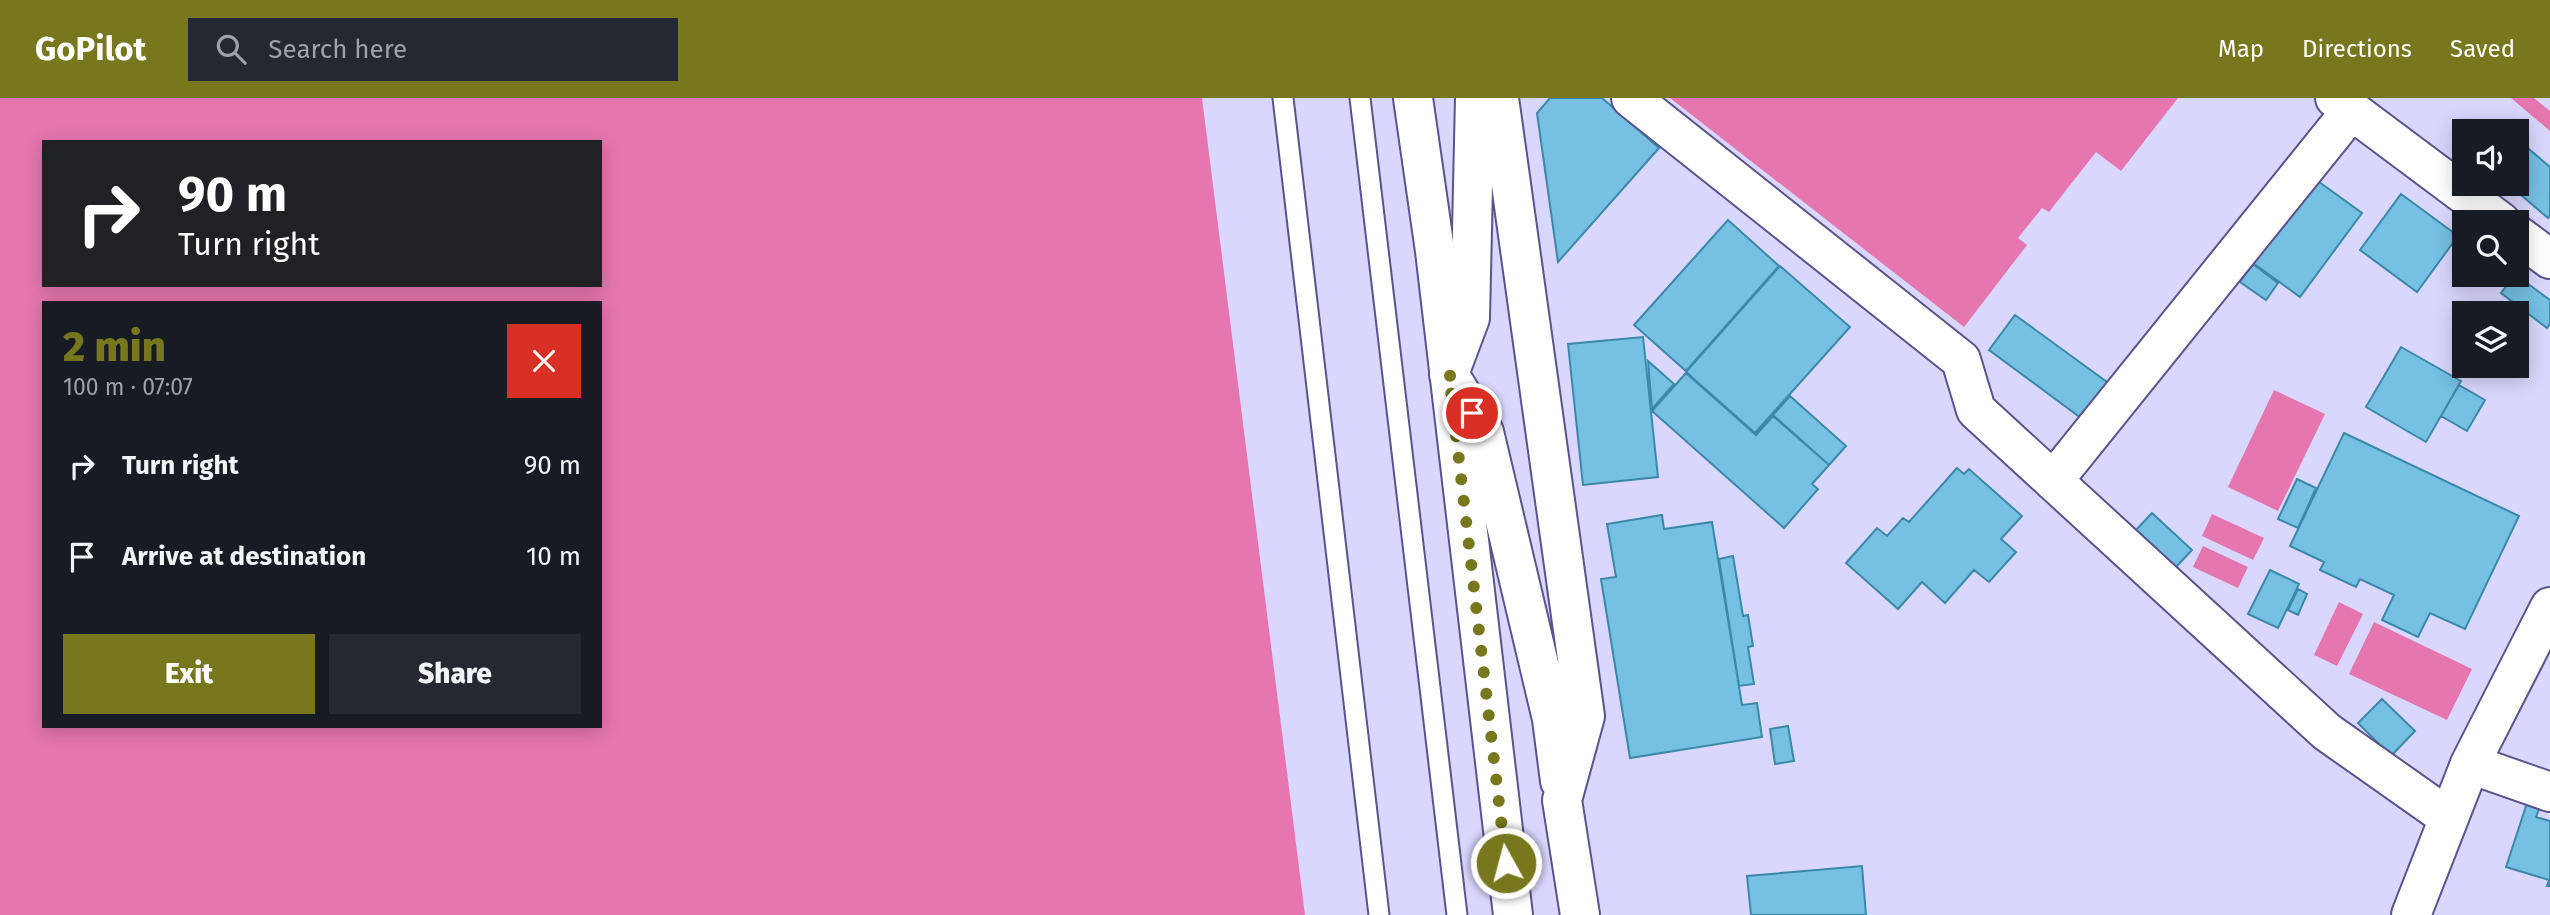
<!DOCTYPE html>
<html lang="en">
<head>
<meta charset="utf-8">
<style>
  :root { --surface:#171b24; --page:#242831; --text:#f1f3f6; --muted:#9ea1a6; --accent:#77771d }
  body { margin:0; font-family:"Fira Sans",sans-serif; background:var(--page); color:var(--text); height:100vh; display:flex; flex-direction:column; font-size:26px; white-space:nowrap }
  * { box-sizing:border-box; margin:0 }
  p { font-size:23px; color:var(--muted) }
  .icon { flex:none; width:38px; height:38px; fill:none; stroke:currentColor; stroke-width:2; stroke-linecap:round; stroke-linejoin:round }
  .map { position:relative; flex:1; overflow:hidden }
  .sheet { position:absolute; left:42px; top:203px; width:560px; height:427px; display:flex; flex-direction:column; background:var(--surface); border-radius:0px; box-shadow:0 4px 18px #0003 }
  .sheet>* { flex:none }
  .banner { position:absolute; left:42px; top:42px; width:560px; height:147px; border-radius:0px; box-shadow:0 4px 18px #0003; background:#202124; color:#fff; overflow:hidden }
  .fabs { position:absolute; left:2452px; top:21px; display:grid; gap:14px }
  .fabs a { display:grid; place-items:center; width:77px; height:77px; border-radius:0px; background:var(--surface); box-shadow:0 4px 18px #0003; font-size:35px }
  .pin { position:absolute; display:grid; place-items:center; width:60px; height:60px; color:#fff; margin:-30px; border:4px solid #fff; border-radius:50%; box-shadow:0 2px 7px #0007 }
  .me { position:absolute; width:77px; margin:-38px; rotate:353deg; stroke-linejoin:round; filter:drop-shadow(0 0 5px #0008) }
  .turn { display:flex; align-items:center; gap:24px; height:147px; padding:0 21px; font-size:32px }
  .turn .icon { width:91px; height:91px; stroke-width:2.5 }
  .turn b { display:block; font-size:49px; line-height:60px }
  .round { display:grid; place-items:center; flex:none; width:74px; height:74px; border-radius:0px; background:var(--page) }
  .overview { display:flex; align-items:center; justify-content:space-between; height:119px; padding:0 21px }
  h1 { font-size:42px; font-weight:800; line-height:52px; color:var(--accent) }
  .button { display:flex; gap:14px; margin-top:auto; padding:14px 21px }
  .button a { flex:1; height:80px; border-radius:0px; background:var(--accent); color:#fff; font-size:28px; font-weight:800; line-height:80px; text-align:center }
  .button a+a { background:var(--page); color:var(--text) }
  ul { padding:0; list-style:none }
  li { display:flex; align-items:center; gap:21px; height:91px; padding:0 21px }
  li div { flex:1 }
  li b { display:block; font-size:26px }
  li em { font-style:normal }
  header { display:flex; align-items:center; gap:42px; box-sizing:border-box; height:98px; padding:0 35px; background:var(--accent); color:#fff }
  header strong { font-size:33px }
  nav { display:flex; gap:38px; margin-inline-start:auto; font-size:24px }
  .search { width:490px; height:63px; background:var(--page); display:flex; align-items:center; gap:18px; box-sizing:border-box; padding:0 24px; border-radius:0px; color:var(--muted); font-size:26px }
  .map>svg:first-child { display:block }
  .water { fill:#e576af; fill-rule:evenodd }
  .building { fill:#75c0e3; stroke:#3c88a9; stroke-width:2 }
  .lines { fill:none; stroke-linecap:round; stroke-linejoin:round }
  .service-casing { stroke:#5b538b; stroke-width:23 }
  .minor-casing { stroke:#5b538b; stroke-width:42 }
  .tertiary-casing { stroke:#5b538b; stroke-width:42 }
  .service { stroke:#fff; stroke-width:19 }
  .minor { stroke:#fff; stroke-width:38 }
  .tertiary { stroke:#fff; stroke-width:38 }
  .route { stroke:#77771d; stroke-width:12; stroke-dasharray:0 21.6 }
</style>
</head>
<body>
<header>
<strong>GoPilot</strong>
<div class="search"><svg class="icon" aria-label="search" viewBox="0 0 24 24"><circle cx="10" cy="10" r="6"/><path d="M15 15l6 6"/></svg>Search here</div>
<nav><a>Map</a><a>Directions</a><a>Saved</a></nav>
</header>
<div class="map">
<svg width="2550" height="817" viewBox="0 0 2550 817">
  <rect width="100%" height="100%" fill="#dad7fe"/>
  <path class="water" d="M0 0H1202L1305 817H0ZM44 44H600V187H44ZM44 205H600V628H44Z
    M1670 0H2178L2121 73 2096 54 2049 114 2042 110 2018 140 2027 147 1964 229Z
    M2511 0H2534L2550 13V33Z
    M2274 292 2325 316 2278 413 2228 389Z
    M2212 416 2264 440 2253 462 2202 438Z
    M2203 448 2248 469 2238 490 2193 469Z
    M2339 504 2363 516 2337 568 2314 557Z
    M2374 524 2472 571 2447 622 2349 576Z"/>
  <path class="building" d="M1550 0H1602L1659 50 1558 164 1537 15Z
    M2516 40 2550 69V117L2548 120 2508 86H2516Z
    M2315 81 2362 115 2300 199 2253 165Z
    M2401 96 2458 138 2417 194 2360 152Z
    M1728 122 1779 168 1686 273 1634 227Z
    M2253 166 2278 185 2266 202 2240 184Z
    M1780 168 1850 229 1755 335 1686 274Z
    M2509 177H2516L2550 202V226L2547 230 2501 195 2507 187 2503 184Z
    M2015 217 2107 284 2081 320 1989 252Z
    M1643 239 1658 379 1583 387 1568 246Z
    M2401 249 2461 283 2426 344 2366 309Z
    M1648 263 1674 286 1652 311Z
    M1686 275 1756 337 1773 318 1829 367 1812 386 1818 391 1784 430 1652 313Z
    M2459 287 2485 302 2467 333 2441 318Z
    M1790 298 1846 348 1829 367 1773 317Z
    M2344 335 2519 418 2465 531 2430 515 2418 539 2382 522 2394 497 2360 481 2356 489 2320 472 2324 464 2290 448Z
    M1957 370 1964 376 1969 371 2022 418 2001 441 2016 454 1989 484 1974 472 1945 505 1922 484 1898 511 1846 465 1877 430 1887 438 1903 420 1909 424Z
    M2297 381 2316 390 2298 430 2278 421Z
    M2152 415 2192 452 2176 469 2136 432Z
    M1662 417 1664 431 1712 424 1742 607 1757 605 1762 639 1630 660 1601 481 1616 479 1607 426Z
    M1733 458 1743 518 1748 517 1753 548 1748 549 1754 586 1739 588 1719 461Z
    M2270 472 2299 486 2278 530 2248 516Z
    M2298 491 2307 496 2298 517 2288 512Z
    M2382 601 2415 633 2391 658 2358 625Z
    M1788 628 1794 663 1775 666 1770 631Z
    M2527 705 2540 709 2536 719 2550 723V788H2547L2549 782 2506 769Z
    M1862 768 1866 817H1751L1747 778Z"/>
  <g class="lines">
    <defs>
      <path id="service" d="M1283 0 1379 817
        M1360 0 1457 817"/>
      <path id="minor" d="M1475 0 1470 220 1449 276 1484 334 1552 621 1560 683
        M1499 0 1585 618 1562 702 1580 817
        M1631 0 1961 262 1976 312 2327 634 2449 720
        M2335 0 2501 124
        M2516 136 2550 161
        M2053 383 2351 13
        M2470 666 2550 694
        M2411 817 2470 666 2550 509"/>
      <path id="tertiary" d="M1413 0 1435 153 1513 817"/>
    </defs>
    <use href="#service" class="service-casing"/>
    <use href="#minor" class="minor-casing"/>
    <use href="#tertiary" class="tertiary-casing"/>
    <use href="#service" class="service"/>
    <use href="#minor" class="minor"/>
    <use href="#tertiary" class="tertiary"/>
  </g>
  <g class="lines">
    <path class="route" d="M1472 315 1449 276 1506 765"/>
  </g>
</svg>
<div class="fabs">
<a><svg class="icon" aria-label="sound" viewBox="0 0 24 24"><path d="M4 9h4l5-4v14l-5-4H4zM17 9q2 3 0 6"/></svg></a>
<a><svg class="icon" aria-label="search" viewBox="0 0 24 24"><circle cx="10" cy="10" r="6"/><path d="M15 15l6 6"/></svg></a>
<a><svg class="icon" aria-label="layers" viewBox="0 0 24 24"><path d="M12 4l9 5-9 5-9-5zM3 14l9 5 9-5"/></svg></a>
</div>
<div class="pin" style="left:1472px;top:315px;background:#d93025"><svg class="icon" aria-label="arrive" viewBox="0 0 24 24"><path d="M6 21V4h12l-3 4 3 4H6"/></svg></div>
<svg class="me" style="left:1506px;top:765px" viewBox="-20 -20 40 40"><circle r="17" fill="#77771d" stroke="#fff" stroke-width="3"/><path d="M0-11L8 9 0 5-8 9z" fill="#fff"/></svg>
<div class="banner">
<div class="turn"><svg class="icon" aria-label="right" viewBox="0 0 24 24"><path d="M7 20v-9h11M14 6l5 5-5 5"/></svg><div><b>90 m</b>Turn right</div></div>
</div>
<section class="sheet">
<div class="overview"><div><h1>2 min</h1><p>100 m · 07:07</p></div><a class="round" style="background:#d93025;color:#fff"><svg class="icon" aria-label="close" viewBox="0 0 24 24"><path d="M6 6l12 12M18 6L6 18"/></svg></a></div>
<ul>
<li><svg class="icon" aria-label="right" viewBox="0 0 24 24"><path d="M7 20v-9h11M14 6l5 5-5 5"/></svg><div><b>Turn right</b></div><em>90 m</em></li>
<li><svg class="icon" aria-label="arrive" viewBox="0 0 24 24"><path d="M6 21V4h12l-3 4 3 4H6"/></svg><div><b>Arrive at destination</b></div><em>10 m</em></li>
</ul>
<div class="button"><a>Exit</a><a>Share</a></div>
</section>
</div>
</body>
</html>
